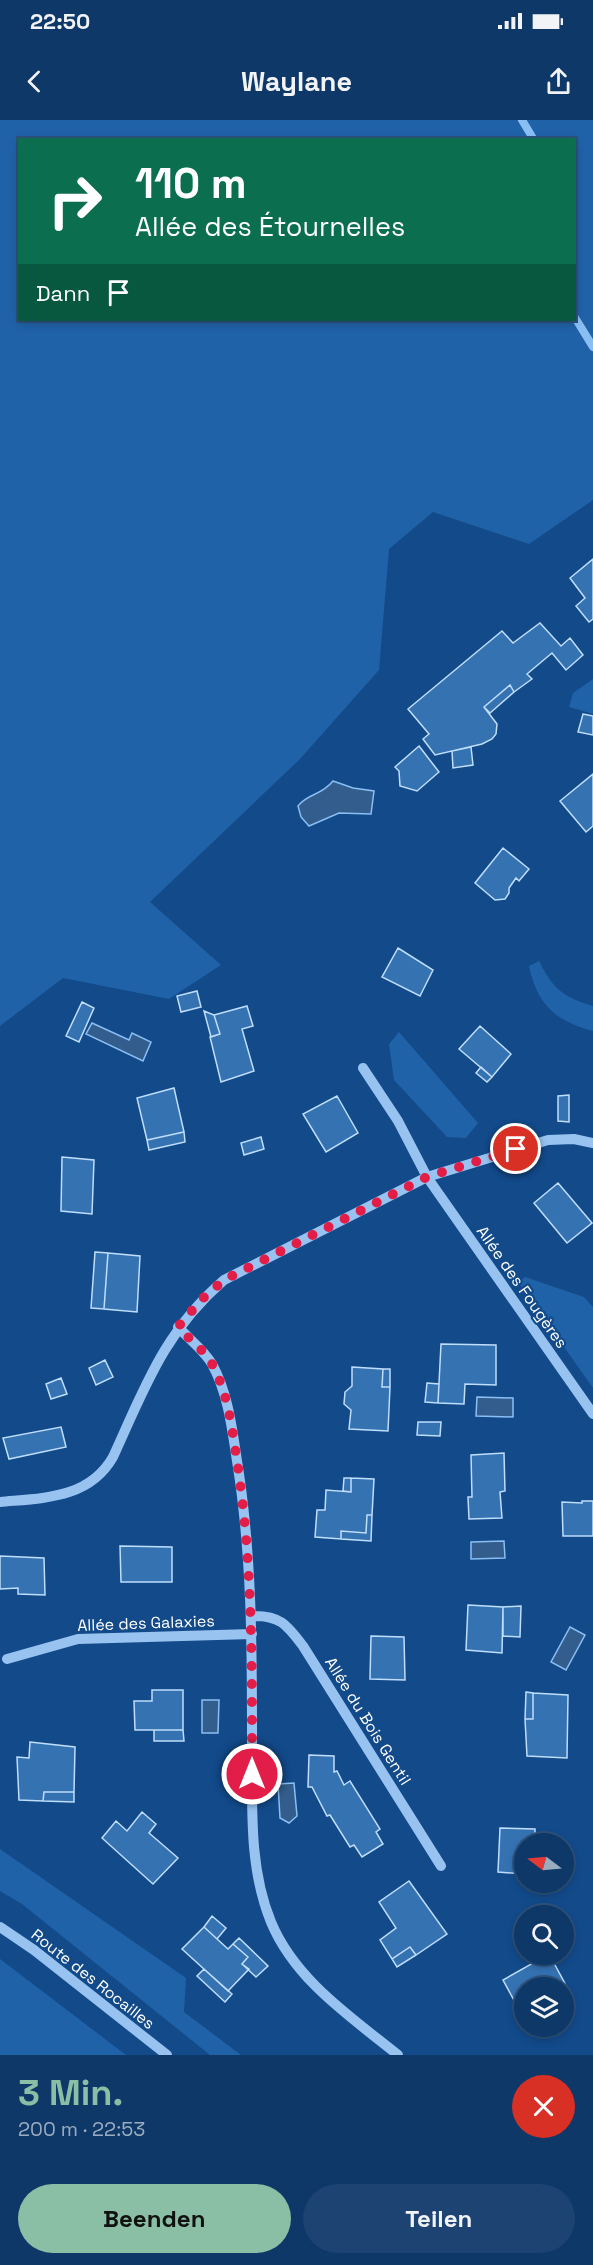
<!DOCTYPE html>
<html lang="de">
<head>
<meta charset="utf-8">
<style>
  :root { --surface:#0e3868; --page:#1c4371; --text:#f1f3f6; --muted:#9bacc0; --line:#2e527c; --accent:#8abfa5 }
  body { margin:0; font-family:"Space Grotesk",sans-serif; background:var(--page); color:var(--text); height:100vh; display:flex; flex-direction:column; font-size:22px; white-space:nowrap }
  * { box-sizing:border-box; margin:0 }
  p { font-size:20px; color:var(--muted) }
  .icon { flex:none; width:33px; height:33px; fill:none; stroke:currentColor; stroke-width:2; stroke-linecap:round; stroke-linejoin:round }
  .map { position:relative; height:1935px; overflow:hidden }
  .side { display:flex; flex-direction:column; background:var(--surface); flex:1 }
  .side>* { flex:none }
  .guide { position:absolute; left:18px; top:18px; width:558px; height:183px; border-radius:0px; box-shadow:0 3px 9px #0003,0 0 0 2px var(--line); background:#0b6e4f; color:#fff; overflow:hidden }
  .needle { width:39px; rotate:286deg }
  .controls { position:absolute; left:514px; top:1713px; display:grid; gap:12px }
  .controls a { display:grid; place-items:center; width:60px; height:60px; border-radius:50%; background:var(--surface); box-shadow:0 3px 9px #0003,0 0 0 2px var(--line); font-size:30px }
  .pin { position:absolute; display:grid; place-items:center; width:51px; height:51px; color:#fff; margin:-26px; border:3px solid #fff; border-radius:50%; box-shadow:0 2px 6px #0007 }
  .me { position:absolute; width:66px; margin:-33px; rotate:0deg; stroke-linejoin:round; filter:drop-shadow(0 0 4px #0008) }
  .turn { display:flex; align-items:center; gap:21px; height:126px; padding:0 18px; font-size:27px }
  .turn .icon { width:78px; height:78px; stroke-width:2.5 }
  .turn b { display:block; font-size:42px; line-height:51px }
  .then { display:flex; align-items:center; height:57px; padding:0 18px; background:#0003; gap:12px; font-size:22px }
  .round { display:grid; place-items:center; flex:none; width:63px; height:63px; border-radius:32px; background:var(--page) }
  .overview { display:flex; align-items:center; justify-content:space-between; height:102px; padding:0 18px }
  h1 { font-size:36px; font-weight:800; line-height:45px; color:var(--accent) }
  .button { display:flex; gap:12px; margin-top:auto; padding:12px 18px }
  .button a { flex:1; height:69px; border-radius:36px; background:var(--accent); color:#111; font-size:24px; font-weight:800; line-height:69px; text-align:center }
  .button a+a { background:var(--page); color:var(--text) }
  .status { display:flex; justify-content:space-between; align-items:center; height:42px; padding:0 30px; background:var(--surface); direction:ltr }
  .status svg { height:16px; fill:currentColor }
  header { display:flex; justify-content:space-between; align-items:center; height:78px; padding:0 18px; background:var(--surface); font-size:27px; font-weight:800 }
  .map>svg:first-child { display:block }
  .green { fill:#2062a8; fill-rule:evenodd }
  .water { fill:#335d8c; stroke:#8abff4; stroke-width:1.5 }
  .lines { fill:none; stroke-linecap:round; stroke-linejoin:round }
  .stream { stroke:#8abff4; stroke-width:8 }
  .building { fill:#3572b2; stroke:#bfddfc; stroke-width:1.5 }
  .minor { stroke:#98c3f1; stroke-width:10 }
  .route { stroke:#e11d48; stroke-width:10; stroke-dasharray:0 18 }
  .labels { text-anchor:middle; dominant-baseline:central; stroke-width:4.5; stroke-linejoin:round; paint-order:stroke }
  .street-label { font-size:16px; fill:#fff; stroke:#124a8a }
</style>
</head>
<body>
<div class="status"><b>22:50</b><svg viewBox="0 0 49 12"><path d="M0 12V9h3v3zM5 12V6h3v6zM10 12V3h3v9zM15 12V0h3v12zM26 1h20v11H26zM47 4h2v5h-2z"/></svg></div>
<header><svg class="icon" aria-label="back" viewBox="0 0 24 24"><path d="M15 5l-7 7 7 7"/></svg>Waylane<svg class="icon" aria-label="share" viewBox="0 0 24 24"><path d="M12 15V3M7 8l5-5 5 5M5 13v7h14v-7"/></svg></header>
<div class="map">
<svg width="593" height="1935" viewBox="0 0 593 1935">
  <rect width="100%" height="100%" fill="#124a8a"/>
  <path class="green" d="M0 0H593V380L529 424 433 392 389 429 379 550 300 639 150 782 221 845 169 879 63 858 0 906ZM20 20H574V200H20Z
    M593 559V594L569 587 573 573Z
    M539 841C553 869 563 877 593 886V911C555 901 537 884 529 846Z
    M399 912 478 1003 466 1018 447 1017 394 960 389 924Z
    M525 1157 584 1177 593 1187V1268L518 1162Z
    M0 1729 186 1858 184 1892 241 1935H210L22 1784 0 1771Z
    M0 1839 126 1935H0Z"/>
  <path class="water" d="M333 661 353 668 374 671 371 694 339 693 309 706 301 697 298 686C308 673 321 676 333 661Z
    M92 903 129 920 132 913 151 922 143 941 86 914Z
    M477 1277 513 1278V1297L476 1296Z
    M504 1421 505 1438 471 1439V1422Z
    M570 1507 585 1515 566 1550 551 1542Z
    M202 1580H219L218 1613H202Z
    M294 1663 297 1696 289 1703 280 1698 278 1664Z"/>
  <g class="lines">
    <path class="stream" d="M522 0 534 20
      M574 196 593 227"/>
  </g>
  <path class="building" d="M593 439V499L589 502 576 486 585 478 570 458Z
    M540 503 561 526 570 518 583 535 566 550 552 533 527 554 532 559 514 572 510 565 484 587 497 604 496 614 492 619 482 624 435 635 423 619 429 614 408 589 502 511 513 523Z
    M510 565 514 572 490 593 484 587Z
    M583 594 593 596V615L578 612Z
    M419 626 439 652 417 671 400 666 399 651 395 647Z
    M471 627 473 645 453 648 452 631Z
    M593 654V706L586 712 560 681Z
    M503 728 529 749 519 761 516 758 509 768V773L505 779 495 780 475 763Z
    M398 828 433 850 420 876 382 857Z
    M197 871 201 887 181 892 177 876Z
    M82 882 94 888 79 922 66 916Z
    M247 886 253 906 242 909 254 951 221 962 210 917 220 914 214 895Z
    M204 891 214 895 220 914 211 917Z
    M480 906 511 934 492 957 459 929Z
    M481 947 492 957 487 962 476 953Z
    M174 968 184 1012 147 1020 137 978Z
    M569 975V1002L558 1001V976Z
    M337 976 358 1013 326 1032 303 994Z
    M184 1012 185 1022 149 1030 147 1020Z
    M261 1017 264 1029 244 1035 241 1023Z
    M62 1037 94 1040 92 1094 61 1091Z
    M558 1063 592 1103 567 1123 534 1083Z
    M95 1132 108 1133 104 1189 91 1188Z
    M108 1133 140 1136 137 1192 104 1189Z
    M441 1224 496 1225V1265L465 1264 464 1284 438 1283Z
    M105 1240 113 1257 96 1265 89 1248Z
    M352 1247 383 1249 382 1267H390L388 1311 349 1309 351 1290 344 1284 345 1272 352 1266Z
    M383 1249H390V1267H382Z
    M61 1258 67 1274 51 1279 46 1264Z
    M427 1263 439 1264 438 1283 425 1282Z
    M418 1302H441L440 1316 417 1315Z
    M61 1307 66 1327 9 1339 3 1318Z
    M504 1333 505 1371 500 1372 502 1398 469 1399 468 1377H472L471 1335Z
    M344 1358H351V1372L343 1371Z
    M351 1358 374 1359 372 1395H367L366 1413 341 1411V1419L315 1417 317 1390H325L326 1370 351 1372Z
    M582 1381H593V1416H563L562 1382 582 1383Z
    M367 1395H372L371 1421 341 1419V1411L366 1413Z
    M120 1426 172 1427V1462H121Z
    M0 1436 44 1438 45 1475 18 1474V1468L0 1469Z
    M468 1485 503 1487 502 1533 466 1530Z
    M521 1486 520 1517 503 1516V1487Z
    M371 1516 404 1517 405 1560 370 1559Z
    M152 1570H183V1610H135L134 1581H152Z
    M526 1572 533 1573V1599H525Z
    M533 1573 568 1575 567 1638 527 1636 525 1599H533Z
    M154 1610H183L184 1621H154Z
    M30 1622 75 1627 74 1672H44L43 1681 19 1680 17 1637 29 1638Z
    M309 1635 334 1636V1652L337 1651 344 1665 350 1661 380 1709 376 1712 383 1724 362 1737 354 1725 350 1727 330 1695 327 1696 312 1667H308Z
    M44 1672H74V1682L43 1681Z
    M142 1692 156 1704 149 1713 178 1738 153 1764 102 1718 116 1701 127 1711Z
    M500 1708 535 1709V1724H525V1754L498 1752Z
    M409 1761 447 1814 416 1835 410 1827 392 1839 380 1820 396 1808 379 1782Z
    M212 1796 226 1808 217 1819 204 1807Z
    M204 1807 228 1829 233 1824 248 1837 242 1844 249 1849 228 1871 182 1829Z
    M239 1818 268 1846 256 1857 242 1844 248 1837 233 1824Z
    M410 1827 416 1835 397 1847 392 1839Z
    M549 1834 568 1869 564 1871V1868H525V1893L522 1895 503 1860Z
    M204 1849 232 1874 225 1882 197 1856Z"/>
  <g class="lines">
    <path class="minor" d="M363 948 398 1001 427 1057 593 1294
      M178 1207C189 1219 204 1230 212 1244 228 1273 232 1308 237 1341 253 1440 252 1540 252 1640 252 1694 250 1751 271 1802 295 1860 351 1897 398 1935
      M0 1382C43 1378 89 1379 113 1337 145 1267 164 1212 224 1160L427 1057 548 1020 574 1019 593 1023
      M252 1496C280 1495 287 1505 303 1526L441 1746
      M7 1539 78 1519 252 1514
      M0 1807 34 1830 167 1935"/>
  </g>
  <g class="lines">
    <path class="route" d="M252 1654C252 1549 253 1445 237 1341 232 1308 228 1273 212 1244 204 1230 189 1219 178 1207L201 1180 224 1160 427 1057 516 1029"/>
  </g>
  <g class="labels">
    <g class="street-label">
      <text transform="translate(522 1167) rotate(55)">Allée des Fougères</text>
      <text transform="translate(146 1503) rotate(-2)">Allée des Galaxies</text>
      <text transform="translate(368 1601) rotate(58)">Allée du Bois Gentil</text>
      <text transform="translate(93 1859) rotate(38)">Route des Rocailles</text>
    </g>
  </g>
</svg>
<div class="controls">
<a><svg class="needle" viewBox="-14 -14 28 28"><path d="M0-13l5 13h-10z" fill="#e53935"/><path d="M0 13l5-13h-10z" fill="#9bacc0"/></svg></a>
<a><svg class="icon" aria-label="search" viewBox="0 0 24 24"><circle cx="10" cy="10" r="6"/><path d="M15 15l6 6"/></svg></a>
<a><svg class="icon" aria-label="layers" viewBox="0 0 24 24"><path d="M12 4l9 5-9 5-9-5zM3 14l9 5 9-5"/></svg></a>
</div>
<div class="pin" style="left:516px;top:1029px;background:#d93025"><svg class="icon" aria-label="arrive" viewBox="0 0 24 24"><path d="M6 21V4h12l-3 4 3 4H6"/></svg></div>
<svg class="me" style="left:252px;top:1654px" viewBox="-20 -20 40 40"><circle r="17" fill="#e11d48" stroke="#fff" stroke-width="3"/><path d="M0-11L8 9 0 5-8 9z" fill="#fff"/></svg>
<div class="guide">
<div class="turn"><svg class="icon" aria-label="right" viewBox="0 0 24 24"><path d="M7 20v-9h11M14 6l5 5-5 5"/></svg><div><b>110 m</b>Allée des Étournelles</div></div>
<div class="then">Dann<svg class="icon" aria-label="arrive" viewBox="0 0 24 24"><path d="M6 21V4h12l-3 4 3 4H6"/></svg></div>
</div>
</div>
<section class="side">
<div class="overview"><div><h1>3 Min.</h1><p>200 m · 22:53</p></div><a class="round" style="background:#d93025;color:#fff"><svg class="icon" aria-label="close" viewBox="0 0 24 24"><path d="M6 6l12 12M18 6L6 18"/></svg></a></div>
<div class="button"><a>Beenden</a><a>Teilen</a></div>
</section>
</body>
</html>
